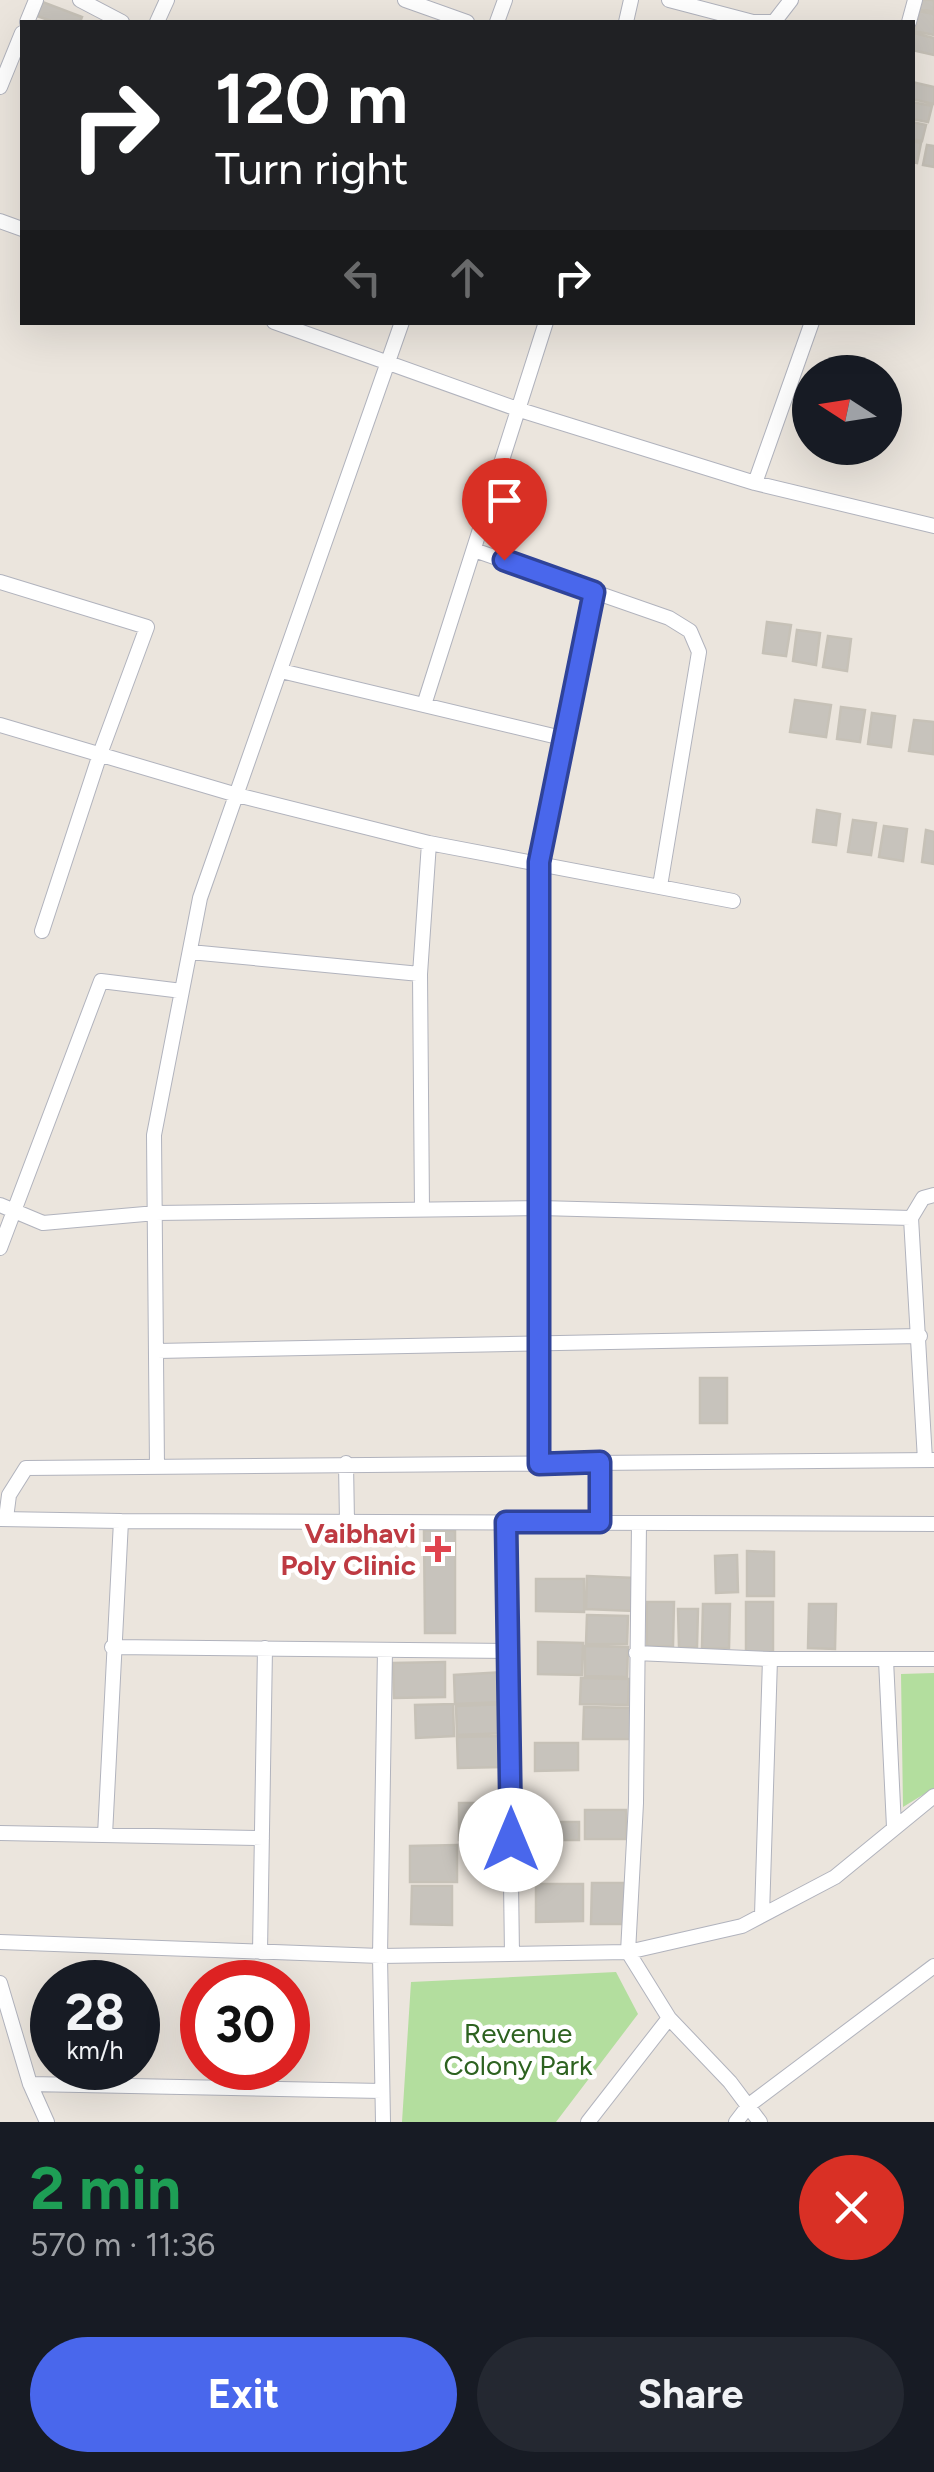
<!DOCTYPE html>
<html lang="en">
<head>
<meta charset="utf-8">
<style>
  :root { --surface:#171b24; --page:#242831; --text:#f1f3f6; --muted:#9ea1a6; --accent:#4967ec }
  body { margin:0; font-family:Figtree,sans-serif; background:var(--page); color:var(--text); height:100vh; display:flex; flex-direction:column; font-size:38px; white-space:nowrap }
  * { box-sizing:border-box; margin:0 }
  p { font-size:32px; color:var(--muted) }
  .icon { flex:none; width:55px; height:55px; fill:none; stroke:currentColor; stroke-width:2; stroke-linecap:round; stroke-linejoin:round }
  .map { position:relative; height:2122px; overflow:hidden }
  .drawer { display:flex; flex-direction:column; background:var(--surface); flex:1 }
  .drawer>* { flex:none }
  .banner { position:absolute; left:20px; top:20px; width:895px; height:305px; border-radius:0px; box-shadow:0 10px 40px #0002; background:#202124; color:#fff; overflow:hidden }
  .needle { width:65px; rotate:282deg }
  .fabs { position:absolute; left:792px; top:355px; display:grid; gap:20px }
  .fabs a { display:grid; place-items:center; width:110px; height:110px; border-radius:50%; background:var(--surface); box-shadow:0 10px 40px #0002; font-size:50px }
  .speed { position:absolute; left:30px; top:1960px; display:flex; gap:20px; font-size:50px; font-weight:700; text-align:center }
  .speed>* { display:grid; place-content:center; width:130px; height:130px; border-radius:50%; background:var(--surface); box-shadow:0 10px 40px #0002; line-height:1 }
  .speed small { font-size:25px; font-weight:400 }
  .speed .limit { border:15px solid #d22; background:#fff; color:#111 }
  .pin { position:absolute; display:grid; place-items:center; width:85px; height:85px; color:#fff; margin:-102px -42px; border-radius:50% 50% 50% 0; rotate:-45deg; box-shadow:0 0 10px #0007 }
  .pin .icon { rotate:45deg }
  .me { position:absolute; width:110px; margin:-55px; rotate:0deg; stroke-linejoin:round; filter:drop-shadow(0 0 8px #0008) }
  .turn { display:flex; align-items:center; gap:35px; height:210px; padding:0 30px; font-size:45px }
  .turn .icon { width:130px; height:130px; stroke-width:2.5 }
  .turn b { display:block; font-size:70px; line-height:85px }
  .lanes { display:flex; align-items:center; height:95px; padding:0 30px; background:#0003; justify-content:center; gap:50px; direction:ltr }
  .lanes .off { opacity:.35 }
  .round { display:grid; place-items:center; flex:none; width:105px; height:105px; border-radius:52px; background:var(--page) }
  .summary { display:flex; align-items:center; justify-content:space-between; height:170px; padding:0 30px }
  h1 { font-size:60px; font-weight:700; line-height:75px; color:#1e9e55 }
  .button { display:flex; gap:20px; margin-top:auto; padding:20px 30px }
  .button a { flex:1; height:115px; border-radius:60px; background:var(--accent); color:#fff; font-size:40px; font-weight:700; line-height:115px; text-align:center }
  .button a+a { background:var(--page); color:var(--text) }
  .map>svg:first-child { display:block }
  .green { fill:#b3de9e }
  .building { fill:#c7c3bc; stroke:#c6c1b7; stroke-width:2.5 }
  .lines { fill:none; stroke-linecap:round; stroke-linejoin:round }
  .street-casing { stroke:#b1b3bd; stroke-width:16 }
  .street { stroke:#fff; stroke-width:14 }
  .route-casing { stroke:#2f4399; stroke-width:25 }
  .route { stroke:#4967ec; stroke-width:18 }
  .health-dot { fill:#e0444e; stroke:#fff; stroke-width:4 }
  .labels { text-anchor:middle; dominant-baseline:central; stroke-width:9; stroke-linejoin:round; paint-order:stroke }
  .health-label { font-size:28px; font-weight:bold; fill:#be3a42; stroke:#fff; text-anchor:end }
  .park-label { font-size:28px; fill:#2d6220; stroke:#fff }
</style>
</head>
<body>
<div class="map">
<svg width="934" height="2122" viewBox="0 0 934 2122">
  <rect width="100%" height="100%" fill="#ebe5dd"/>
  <path class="green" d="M934 1673V1788L903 1807 901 1674Z
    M616 1972 638 2014 556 2122H402L411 1982Z"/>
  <path class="building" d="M922 0H934V12L920 9Z
    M40 1 82 17 80 22H54L34 15Z
    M919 11 934 14V35L915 31Z
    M914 33 934 38V55L912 50Z
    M912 82 934 87V104L912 99Z
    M912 102 932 106 928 122 912 119Z
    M912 122 926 125 922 141 912 139Z
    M912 141 921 143 917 163 912 162Z
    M927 145 934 146V167L923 165Z
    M767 622 791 625 786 656 763 653Z
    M797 630 820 633 816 665 793 661Z
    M828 636 851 639 847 671 823 667Z
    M795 700 831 705 826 737 790 732Z
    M841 707 865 710 860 742 837 739Z
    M872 713 895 716 891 747 868 744Z
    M914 720 934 722 933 754 909 751Z
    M817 810 840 814 836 845 813 842Z
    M853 820 876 823 871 855 848 852Z
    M884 826 907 829 903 861 879 857Z
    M926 830 934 832V864L922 862Z
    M700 1378H727V1423H700Z
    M424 1531H455V1633H425Z
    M747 1551 774 1552V1596H747Z
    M737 1555 738 1592 716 1593 715 1556Z
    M587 1576 635 1578 634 1611 586 1609Z
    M536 1579H584V1612L536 1611Z
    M647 1602H674L673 1646H647Z
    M746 1602H773V1652H746Z
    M703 1604H730L729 1648H702Z
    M809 1604H836L835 1649 808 1648Z
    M678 1609H698L697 1647H679Z
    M587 1615 628 1616 627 1644H586Z
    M538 1642 583 1643 582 1675 538 1674Z
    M585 1646 628 1647 627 1677 585 1676Z
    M445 1662V1697L394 1698 393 1663Z
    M504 1672 505 1702 455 1704 454 1675Z
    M581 1678 629 1679 628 1705 580 1704Z
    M453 1704 454 1736 416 1738 415 1705Z
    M507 1704 508 1733 457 1735 456 1706Z
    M584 1707 632 1708 631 1739H583Z
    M502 1736V1767L458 1768 457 1737Z
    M535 1743H578V1770L535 1771Z
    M459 1803H505V1840H459Z
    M585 1810H626V1839H585Z
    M553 1822H579V1840H553Z
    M457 1845V1882H410V1846Z
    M592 1883H625L624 1924H591Z
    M536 1884H583V1921L536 1922Z
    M412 1886H452V1925L411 1924Z"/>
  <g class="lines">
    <defs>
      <path id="street" d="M80 0 122 22
        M405 0 467 22
        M669 0 753 22H775
        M27 22 36 0
        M157 22 167 0
        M497 22 505 0
        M626 22 631 0
        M774 22 791 0
        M909 22 915 0
        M0 87 22 33
        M0 221 22 229
        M274 322 520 410 755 483 934 526
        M755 483 812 322
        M474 550 669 618 690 631 699 652 660 886
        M0 582 147 627 100 754 42 931
        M281 671 562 738
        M424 705 546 322
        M0 725 237 795 429 843 733 901
        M190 952 420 974
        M0 1205 43 1223 156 1213 540 1208 537 1034 539 862 594 592
        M422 1210 420 974 429 843
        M911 1218 923 1198 934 1195
        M0 1248 101 981 182 991
        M157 1351 920 1336
        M346 1463 347 1522
        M539 1464 540 1208 911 1218 925 1460
        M157 1467 154 1135 200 898 402 322
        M6 1518 9 1495 26 1468 934 1460
        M0 1519 121 1521
        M506 1522 512 1954
        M600 1522 601 1462
        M112 1647 510 1651
        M636 1653 770 1659H934
        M886 1660 894 1827
        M0 1833 262 1838
        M105 1835 121 1521 934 1524
        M762 1915 770 1659
        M0 1942 380 1956 628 1952 742 1926 835 1877 934 1796
        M260 1952 265 1648
        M0 1983 30 2084 47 2122
        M669 2018 730 2082 760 2122
        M30 2084 382 2091
        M383 2122 380 1956 385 1650
        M588 2122 669 2018 628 1952 636 1803 639 1523
        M736 2122 749 2105 934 1966"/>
    </defs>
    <use href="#street" class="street-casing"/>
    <use href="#street" class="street"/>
  </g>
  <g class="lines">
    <defs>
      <path id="route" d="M504 560 594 592 539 862V1464L600 1462V1522H506L511 1840"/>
    </defs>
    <use href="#route" class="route-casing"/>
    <use href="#route" class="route"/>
  </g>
  <path class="health-dot" d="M433 1534h10v10h10v10h-10v10h-10v-10h-10v-10h10z"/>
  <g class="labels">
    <g class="health-label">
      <text x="416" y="1533">Vaibhavi<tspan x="416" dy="32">Poly Clinic</tspan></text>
    </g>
    <g class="park-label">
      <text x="518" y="2033">Revenue<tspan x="518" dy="32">Colony Park</tspan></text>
    </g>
  </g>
</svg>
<div class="fabs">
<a><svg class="needle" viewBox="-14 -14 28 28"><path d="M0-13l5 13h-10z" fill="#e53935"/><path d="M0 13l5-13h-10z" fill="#9ea1a6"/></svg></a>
</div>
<div class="speed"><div>28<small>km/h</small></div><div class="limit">30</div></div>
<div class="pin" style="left:504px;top:560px;background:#d93025"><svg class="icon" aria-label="arrive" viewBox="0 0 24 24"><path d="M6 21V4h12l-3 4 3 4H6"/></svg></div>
<svg class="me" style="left:511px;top:1840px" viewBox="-20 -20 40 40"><circle r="19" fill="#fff"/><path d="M0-13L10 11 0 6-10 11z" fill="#4967ec"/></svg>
<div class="banner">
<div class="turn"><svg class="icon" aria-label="right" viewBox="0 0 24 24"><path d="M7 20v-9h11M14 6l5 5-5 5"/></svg><div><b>120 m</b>Turn right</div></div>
<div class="lanes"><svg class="icon off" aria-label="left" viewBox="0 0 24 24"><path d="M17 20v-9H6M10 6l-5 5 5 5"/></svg><svg class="icon off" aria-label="ahead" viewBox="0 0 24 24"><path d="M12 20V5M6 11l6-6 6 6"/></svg><svg class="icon" aria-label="right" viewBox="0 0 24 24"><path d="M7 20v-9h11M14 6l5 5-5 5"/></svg></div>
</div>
</div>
<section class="drawer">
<div class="summary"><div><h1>2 min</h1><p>570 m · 11:36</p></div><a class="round" style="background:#d93025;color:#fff"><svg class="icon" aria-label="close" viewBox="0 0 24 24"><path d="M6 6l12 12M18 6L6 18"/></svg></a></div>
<div class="button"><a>Exit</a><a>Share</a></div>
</section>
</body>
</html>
